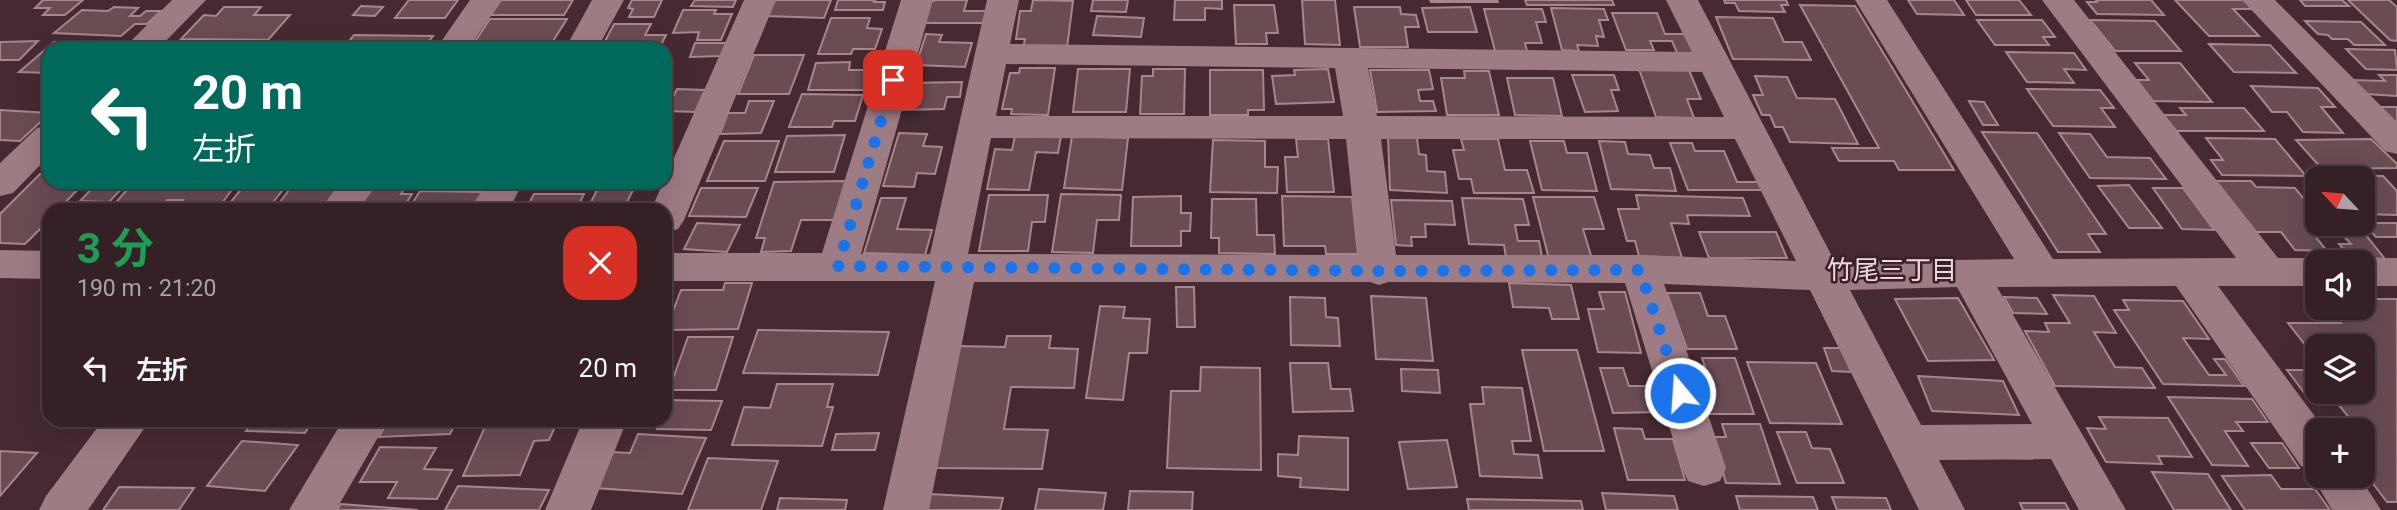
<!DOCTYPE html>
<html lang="ja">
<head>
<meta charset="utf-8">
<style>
  :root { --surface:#342025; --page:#3c282d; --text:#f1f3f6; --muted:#a9a3a7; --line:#4e3e42 }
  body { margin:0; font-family:Roboto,"Noto Sans JP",sans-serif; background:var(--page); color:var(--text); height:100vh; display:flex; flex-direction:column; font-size:26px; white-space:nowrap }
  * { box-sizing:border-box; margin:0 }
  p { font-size:23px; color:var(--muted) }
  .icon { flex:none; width:38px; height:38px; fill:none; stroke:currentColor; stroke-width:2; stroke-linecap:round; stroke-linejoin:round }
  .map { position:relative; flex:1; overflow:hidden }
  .side { position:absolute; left:42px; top:203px; width:630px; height:224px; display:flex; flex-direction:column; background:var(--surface); border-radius:21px; box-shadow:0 7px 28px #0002,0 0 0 2px var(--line) }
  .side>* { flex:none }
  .guide { position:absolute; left:42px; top:42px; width:630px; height:147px; border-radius:21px; box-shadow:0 7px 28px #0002,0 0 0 2px var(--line); background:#00695c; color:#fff; overflow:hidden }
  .needle { width:46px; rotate:296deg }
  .buttons { position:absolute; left:2305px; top:166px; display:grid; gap:14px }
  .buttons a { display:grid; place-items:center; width:70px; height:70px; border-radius:14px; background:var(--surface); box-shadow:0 7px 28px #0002,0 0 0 2px var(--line); font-size:35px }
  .pin { position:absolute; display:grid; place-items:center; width:60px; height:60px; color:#fff; margin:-30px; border-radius:14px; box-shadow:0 4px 10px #0006 }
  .me { position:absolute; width:77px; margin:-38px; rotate:342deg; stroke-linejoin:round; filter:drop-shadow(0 0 5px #0008) }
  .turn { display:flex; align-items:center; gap:24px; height:147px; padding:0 35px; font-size:32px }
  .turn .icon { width:91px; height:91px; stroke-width:2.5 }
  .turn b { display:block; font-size:49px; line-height:60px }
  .round { display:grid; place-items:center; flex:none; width:74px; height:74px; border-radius:21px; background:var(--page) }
  .headline { display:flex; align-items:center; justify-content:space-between; height:119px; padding:0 35px }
  h1 { font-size:42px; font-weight:700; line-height:52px; color:#1e9e55 }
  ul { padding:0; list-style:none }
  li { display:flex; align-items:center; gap:21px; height:91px; padding:0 35px }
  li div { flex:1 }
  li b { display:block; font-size:26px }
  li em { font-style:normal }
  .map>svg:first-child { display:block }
  .building { fill:#6a4c53; stroke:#a7868d; stroke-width:2 }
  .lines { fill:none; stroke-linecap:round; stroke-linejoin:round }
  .minor { fill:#9e7c84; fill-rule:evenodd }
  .route { stroke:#1a73e8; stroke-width:12; stroke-dasharray:0 21.6 }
  .labels { text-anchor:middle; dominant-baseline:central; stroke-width:5; stroke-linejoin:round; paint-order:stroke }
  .neighbourhood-label { font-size:26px; fill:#ecd9dd; stroke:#3b2027 }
</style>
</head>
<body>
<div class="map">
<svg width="2397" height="510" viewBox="0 0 2397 510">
  <rect width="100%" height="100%" fill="#462a31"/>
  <path class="building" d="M43 0H83L65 15H43L50 8H35Z
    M409 0H458L445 18H395Z
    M501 0H573L564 15H491Z
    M632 0H662L654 17H629L633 9 628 8Z
    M695 0H736L733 7 691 6Z
    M775 0H831L824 18 768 16Z
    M838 0H875L874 2H885L883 10H835Z
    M937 0H967L964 11H987L984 23H922L928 2Z
    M1033 0 1073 1 1067 48H1023L1025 39H1016L1020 11H1031Z
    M1093 0H1128L1126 12 1091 11Z
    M1175 0H1222V9L1205 8V20H1174Z
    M1302 0H1335L1340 45 1305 44Z
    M1430 0H1497L1498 2H1431Z
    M1525 0H1612L1614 5H1527Z
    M1724 0H1786L1788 5H1781L1785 12 1739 11 1735 3H1725Z
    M1908 0H1954L1964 15 1917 14Z
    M1966 0H2019L2031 15H1976Z
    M2096 0H2151L2164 15 2097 14 2087 2H2097Z
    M2175 0H2244L2253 9H2233L2259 36H2209Z
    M2300 0H2342L2349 6H2305Z
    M2348 0H2389L2397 7V41L2390 40Z
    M1234 5H1274L1278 33H1266L1267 44H1236Z
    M1800 5 1855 6 1954 170H1899L1894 161H1839L1832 148H1879Z
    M361 6 383 7 375 16 353 15Z
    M114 7 138 8 130 16H140L146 11H161L147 24H135L121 36 54 33 82 10 108 11Z
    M224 7H261L254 15H290L268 40 181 39 204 15 216 16Z
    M1354 7H1400L1401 14 1416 15 1419 27H1405L1408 47H1360Z
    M1470 7 1477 32H1428L1422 8Z
    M1551 8 1604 9 1608 20H1599L1604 37 1596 36 1598 46 1577 45 1579 51 1562 50Z
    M1484 9H1542L1546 22H1536L1542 43H1525L1527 51H1495Z
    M683 10H716L714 14H732L721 40H697L699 32 673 33Z
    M1612 13H1657L1665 34H1688L1696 53H1677L1672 41H1650L1654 50H1626Z
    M1097 16 1144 18 1141 37 1093 35Z
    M1716 17 1773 18 1784 42H1802L1811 60 1733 59Z
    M831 18H870L867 28 882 29 875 49H853L851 54H818Z
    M490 19H567L548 49H506L509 43H474Z
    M1977 20H2042L2055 37H2043L2049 45H1995Z
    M2090 20 2155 21 2181 51H2115Z
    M2305 21 2361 22 2385 45H2354L2348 39H2332L2328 35 2318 34Z
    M614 24H651L645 35H666L659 49H601Z
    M926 34 942 35 939 42 972 43 965 67 916 65Z
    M354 35 433 36 423 49H343Z
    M38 41 19 60H0V42Z
    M54 42 94 43 88 49H49V73L19 72Z
    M695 43H726L721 56 690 57Z
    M246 44H315L311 49H241Z
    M2209 44 2270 45 2296 73 2234 72Z
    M2346 49 2395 50 2397 70 2366 69Z
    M2006 52 2074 53 2086 70 2064 69 2074 83 2027 82Z
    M754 55H804L789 94H738Z
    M850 62 849 70H868L864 90H808L816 63Z
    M2135 63H2180L2212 102 2153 101 2137 80H2149Z
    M1020 68H1055L1048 115 1011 114 1012 109H1002L1010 73H1019Z
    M1078 69H1130L1126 112H1073Z
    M1153 69H1185L1184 114H1140L1142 76H1153Z
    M1328 69 1334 102 1276 104 1272 76 1295 75 1294 70Z
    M1639 69 1689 70 1701 99H1687L1694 118 1656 117Z
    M1210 70H1263L1264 110H1248V115H1210Z
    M1370 70H1429L1433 89 1418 90 1420 101H1433L1436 111 1377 112Z
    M1464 71H1489L1499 115H1447L1441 78H1465Z
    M1572 75H1614L1619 90H1611L1618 111 1585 112Z
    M2379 75H2397V96L2366 94 2352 80 2385 81Z
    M1755 76 1787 77 1797 98 1835 99 1858 144 1790 142 1783 127H1775L1770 115H1762L1753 95H1763Z
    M1507 78H1553L1562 116 1515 115Z
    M962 82 960 97H947L944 109 900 110 907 83Z
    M2251 86 2318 88 2335 107H2321L2343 133 2303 132 2287 112H2272Z
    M677 89 705 90 695 112 666 111Z
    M2027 89 2100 90 2114 108H2101L2115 127 2053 126Z
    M802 94 863 95 855 121H834L832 127H789Z
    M749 101H774L761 133 720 134 728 113H745Z
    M1969 101 1984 102 1998 125H1983Z
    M2377 107H2397V127Z
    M2180 108H2244L2264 131H2176L2163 115H2186Z
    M0 110 49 113V114L20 141 0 140Z
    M1982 132 2037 133 2106 234H2088L2100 252H2058Z
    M899 133 927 134 923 146 942 147 935 174 917 173 914 187 883 186Z
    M2059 133 2090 134 2107 157 2150 158 2166 179 2090 178Z
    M845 135 834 172H775L787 136Z
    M1015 136H1061L1058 153 1036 152 1029 190 987 189 995 149 1012 150Z
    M1072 136 1128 138 1122 190 1064 188Z
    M1388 137 1417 138 1419 154 1426 155 1427 171 1445 172 1447 193 1390 190Z
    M2206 138 2275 139 2306 176 2222 175 2211 160H2223Z
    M1296 139H1328L1334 192H1287L1285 157H1298Z
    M1461 139H1498L1505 170H1527L1534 193H1474L1471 179H1459L1453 150H1464Z
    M2371 139 2397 164V168L2322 169 2296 140Z
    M1213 140 1265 141V167H1278L1277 193 1210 192Z
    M724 141H779L765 181H707Z
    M1530 141H1564L1567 153H1587L1597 191 1542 190Z
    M1599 141 1625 142 1628 154 1650 155 1654 168H1670L1676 191 1611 189Z
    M1670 143H1692L1695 151H1724L1737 182H1760L1764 190H1688Z
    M40 174H49V182H85L58 210H49V220L25 244 0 243V214Z
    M2324 175 2383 176 2397 191V215L2362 214V178H2327Z
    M846 181 837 220H801L791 251 761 252 765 238H756L774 182Z
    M2216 181H2251L2256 187 2295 188 2317 215V224H2324L2335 236H2315L2327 251 2295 250 2281 232H2256Z
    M98 182H128L109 202 80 201Z
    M134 182H214L237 183 222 203H199L194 208H176L183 200H167L159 210H109Z
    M247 182H289L267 210H224Z
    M295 182H342L321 210H274Z
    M377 182H409L401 194H412L402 210H357Z
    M427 182H491L489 185H425Z
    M552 182H591L588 188H549Z
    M598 182H642L641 185H596Z
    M2129 185 2162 228H2129L2098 186Z
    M701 188H758L746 217 689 216Z
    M2153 188H2183L2214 230 2182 229Z
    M597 190H633L624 208H657L656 210H587Z
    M420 191 482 192 471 210H408Z
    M534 194H584L576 210H508L526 209Z
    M1061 194 1121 195 1119 220H1097L1093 253 1052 252Z
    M989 195H1048L1045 222H1032L1028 251H979Z
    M1636 195 1743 198 1750 216 1687 215 1689 224 1671 223 1682 258 1639 256 1635 241H1627L1618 209H1639Z
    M1181 196V213H1191L1190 231H1181V246H1131L1133 197Z
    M1282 196 1352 197 1358 254H1326L1325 246H1284Z
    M1533 197H1594L1604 229H1583L1592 259H1549Z
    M881 198H906L897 229 932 230 925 255 864 253Z
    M1462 198 1523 199 1529 225H1515L1518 241H1539L1542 257H1506L1504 245 1469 244Z
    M1212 199H1256L1257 235H1274L1275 254 1219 253V238H1211Z
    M1391 200 1452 201 1455 225 1425 224 1426 237H1411L1412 246 1396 245Z
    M697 223 740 225 727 252 684 249Z
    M2363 223H2397V237H2376Z
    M1699 232H1776L1787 258H1709Z
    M2341 233 2365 234 2385 259 2350 257 2339 244H2351Z
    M725 283H752L738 329 666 330 681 290H723Z
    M1509 283 1571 285 1579 319H1552L1549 308 1513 307Z
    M1176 287H1194L1195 327H1177Z
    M1599 292H1625L1641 353 1598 352 1588 309H1604Z
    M1667 293H1700L1708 316H1725L1737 349H1687Z
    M2053 295 2094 296 2116 333 2094 332 2115 367 2142 368 2155 388 2055 386 2025 331 2049 332 2045 323H2070Z
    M1371 296 1426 298 1433 361 1376 359Z
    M1290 297 1325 298 1326 317 1338 318 1340 346 1291 345Z
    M2004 297 2037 298 2047 314 2013 313Z
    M1958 298 1994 360 1928 361 1895 299Z
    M2362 299H2397V502H2387L2362 469V430H2359L2330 394H2305L2287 370H2317V392H2362V346H2317V360L2288 323H2341L2328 308H2362Z
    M2123 300 2183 301 2209 339 2183 338 2209 375H2226L2214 359H2225L2244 386 2163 384 2114 310H2129Z
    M1100 306 1125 307 1123 318 1150 319 1147 353H1129L1123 400 1086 398Z
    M758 330 889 332 878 375 743 373Z
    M1007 336H1051L1049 348 1078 349 1074 388 1011 387 1004 429 1048 430 1042 469 935 468 959 346 1005 347Z
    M688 337H733L716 390H669Z
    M1824 348H1842L1851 372 1832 371Z
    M1522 350H1577L1604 451H1544Z
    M1702 358H1735L1754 414H1707L1692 366 1705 367Z
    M1747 362 1816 363 1842 424 1770 423Z
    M1290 363H1328L1331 389H1350L1353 411 1293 412Z
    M1201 367 1260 368 1261 470 1167 468 1171 391H1200Z
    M1600 368H1623L1629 386H1653L1661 412 1613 413Z
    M1401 369 1438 370 1440 393 1402 391Z
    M1918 376 2003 381 2019 415 1932 411Z
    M777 384H833L827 407H833L822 446 732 445 744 407 770 408Z
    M1482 387 1522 388 1531 441H1512L1514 454 1538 455 1542 478 1480 476 1470 404H1484Z
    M2168 397 2252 399 2268 422H2236L2243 431H2225L2248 466 2212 465Z
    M668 400 722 401 711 430 657 429 661 420H665Z
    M2099 417 2168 418 2192 457 2158 456 2162 464 2106 462 2087 428 2106 429Z
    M254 420H313L305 433 246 431Z
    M388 420H457L450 434 379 437Z
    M488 420H558L549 440 534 441 520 475 463 476Z
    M1722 424H1760L1780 484 1726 483 1712 437H1726Z
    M1614 428 1642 429 1645 439H1673L1685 480H1628Z
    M1777 432H1806L1812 448 1830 449 1844 483H1797Z
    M879 433 875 450H832L836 434Z
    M638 434 706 438 682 494 595 488 613 452 630 453Z
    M1299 436 1348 438V490L1300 487 1301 478 1278 476V454L1298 455Z
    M1447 440 1457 487 1408 489 1399 442Z
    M242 441 298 445 265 491 207 486Z
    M2251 443H2282L2299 468H2269Z
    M380 447 436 448 424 469 452 470 437 499 388 498 397 482H360Z
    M0 451 37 453 0 496Z
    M708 458 778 461 761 510H688Z
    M2152 472 2208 474 2231 510H2174Z
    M2271 475 2281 489H2315L2330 510H2245L2222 476Z
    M458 486 549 490 539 510H445Z
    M119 487 194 488 179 510H103Z
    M1039 489 1106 493 1103 510H1035Z
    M1130 491 1193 492 1192 510H1128Z
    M1602 493 1674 496 1678 510H1606Z
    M930 494 1003 498 1000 510H926Z
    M1736 496 1813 497 1818 510H1740Z
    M1832 497 1886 498 1891 510H1837Z
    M780 498 847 500 845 510H777Z
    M1467 499 1581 501 1583 510H1469Z
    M2020 503H2065L2069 510H2023Z
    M341 504 418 510H336Z"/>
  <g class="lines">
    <path class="minor" d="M172 0H206L158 49H123Z
      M470 0H502L468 49H436Z
      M592 0H624L597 49H565Z
      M744 0H776L684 220 678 229 665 233V210H651Z
      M901 0H933L861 254H930L987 0H1019L1010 44 1692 52 1666 0H1698L1835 262 2014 259 1855 0H1887L2053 259 2236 258 2042 0H2074L2278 258H2317L2331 262H2317V286H2218L2325 430H2317V476H2359L2381 510H2332L2312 476 2314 470 2301 466 2176 286 1997 287 2126 510H2079L2051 459 1939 460 1965 510H1919L1810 290 1664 284 1726 468 1720 481 1704 486 1688 481 1682 468 1625 283 1388 282 1379 285 1370 282H974L929 510H883L935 281H665V253H822ZM1006 64 1335 68 1343 116H996ZM1368 68 1702 72 1724 117 1377 116ZM991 138 1346 139 1358 255 968 254ZM1381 139H1735L1796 261 1640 255H1396ZM1957 287 2032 424 1921 425 1850 290Z
      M2242 0H2275L2397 122V154L2385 151Z
      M49 125V156L13 193 0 196V163L37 128Z
      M340 182H377L359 210H321Z
      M487 182H523L509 210H471Z
      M0 250 49 251V279L0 278Z
      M2362 258H2397V286H2362V262H2348Z
      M103 420H150L88 510H39L46 496Z
      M343 420H388L336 510H289Z
      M583 420H627L591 510H545Z"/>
  </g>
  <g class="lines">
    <path class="route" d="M893 80 838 266 1379 271 1640 270 1680 393"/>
  </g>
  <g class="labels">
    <g class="neighbourhood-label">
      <text x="1892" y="270">竹尾三丁目</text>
    </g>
  </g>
</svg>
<div class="buttons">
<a><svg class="needle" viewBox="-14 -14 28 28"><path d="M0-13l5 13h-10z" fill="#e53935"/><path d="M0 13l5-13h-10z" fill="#a9a3a7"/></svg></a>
<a><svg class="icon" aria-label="sound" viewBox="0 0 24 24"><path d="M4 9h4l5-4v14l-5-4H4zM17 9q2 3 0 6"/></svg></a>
<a><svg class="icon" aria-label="layers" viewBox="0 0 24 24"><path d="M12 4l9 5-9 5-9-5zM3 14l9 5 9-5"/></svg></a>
<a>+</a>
</div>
<div class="pin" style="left:893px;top:80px;background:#d93025"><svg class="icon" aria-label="arrive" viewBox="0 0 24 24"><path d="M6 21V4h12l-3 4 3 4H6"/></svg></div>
<svg class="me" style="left:1680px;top:393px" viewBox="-20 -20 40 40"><circle r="17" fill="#1a73e8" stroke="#fff" stroke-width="3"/><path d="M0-11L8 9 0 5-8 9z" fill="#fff"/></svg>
<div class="guide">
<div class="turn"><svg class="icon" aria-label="left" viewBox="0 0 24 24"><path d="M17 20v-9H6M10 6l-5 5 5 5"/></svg><div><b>20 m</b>左折</div></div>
</div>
<section class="side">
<div class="headline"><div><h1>3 分</h1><p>190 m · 21:20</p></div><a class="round" style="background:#d93025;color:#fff"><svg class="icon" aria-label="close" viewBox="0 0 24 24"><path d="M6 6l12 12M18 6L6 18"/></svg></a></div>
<ul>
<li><svg class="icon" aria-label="left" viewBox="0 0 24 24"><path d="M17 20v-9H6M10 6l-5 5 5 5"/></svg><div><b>左折</b></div><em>20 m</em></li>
</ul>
</section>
</div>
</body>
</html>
